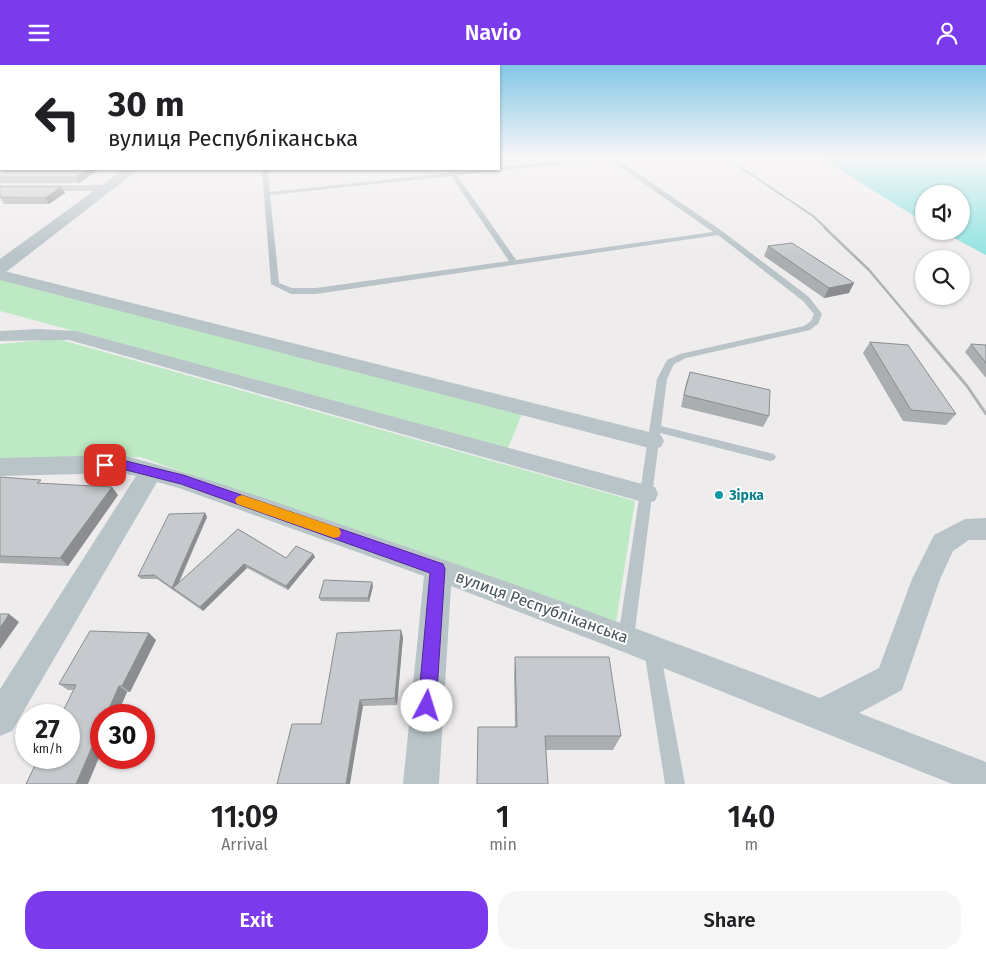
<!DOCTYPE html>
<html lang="en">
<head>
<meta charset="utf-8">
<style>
  :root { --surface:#fff; --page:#f6f6f6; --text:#202124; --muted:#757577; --accent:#7c3aed }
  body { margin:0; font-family:"Fira Sans",sans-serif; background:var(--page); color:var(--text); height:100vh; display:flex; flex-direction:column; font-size:19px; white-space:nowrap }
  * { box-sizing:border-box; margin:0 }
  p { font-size:16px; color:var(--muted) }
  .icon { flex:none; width:28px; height:28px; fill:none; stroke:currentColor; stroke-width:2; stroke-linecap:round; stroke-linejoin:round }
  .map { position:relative; height:719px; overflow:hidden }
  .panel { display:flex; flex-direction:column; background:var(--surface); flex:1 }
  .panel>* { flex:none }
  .banner { position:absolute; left:0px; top:0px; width:500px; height:105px; box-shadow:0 1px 4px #0004; background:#fff; color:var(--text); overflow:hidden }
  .tools { position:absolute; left:915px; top:120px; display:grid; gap:10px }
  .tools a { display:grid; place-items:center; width:55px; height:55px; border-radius:50%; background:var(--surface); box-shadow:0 1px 4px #0004; font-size:25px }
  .speed { position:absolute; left:15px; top:639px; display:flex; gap:10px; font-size:25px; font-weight:700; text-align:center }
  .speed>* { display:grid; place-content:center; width:65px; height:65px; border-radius:50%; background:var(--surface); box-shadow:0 1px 4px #0004; line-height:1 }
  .speed small { font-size:12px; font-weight:400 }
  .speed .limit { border:8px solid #d22; background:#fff; color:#111 }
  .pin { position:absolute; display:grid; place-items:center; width:42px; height:42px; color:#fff; margin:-21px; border-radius:10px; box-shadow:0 2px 8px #0006 }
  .me { position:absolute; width:55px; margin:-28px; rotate:5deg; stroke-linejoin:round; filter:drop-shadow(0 0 4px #0008) }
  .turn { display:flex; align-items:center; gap:18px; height:105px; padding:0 25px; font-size:22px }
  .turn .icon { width:65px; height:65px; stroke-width:2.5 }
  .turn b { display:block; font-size:35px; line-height:42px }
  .eta { display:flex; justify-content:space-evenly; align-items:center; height:85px; text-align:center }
  .eta b { font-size:30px; font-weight:600; line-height:35px }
  .primary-button { display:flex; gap:10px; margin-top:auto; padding:10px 25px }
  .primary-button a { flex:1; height:58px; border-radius:20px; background:var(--accent); color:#fff; font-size:20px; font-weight:600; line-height:58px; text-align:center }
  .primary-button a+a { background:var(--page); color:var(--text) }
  header { display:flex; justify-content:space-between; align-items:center; height:65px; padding:0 25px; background:var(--accent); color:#fff; font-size:22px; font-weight:600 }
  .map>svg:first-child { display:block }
  .green { fill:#bdeac4 }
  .water { fill:#8de3e2 }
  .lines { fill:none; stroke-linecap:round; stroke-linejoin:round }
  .service { fill:#b8c4c8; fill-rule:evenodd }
  .minor { fill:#b8c4c8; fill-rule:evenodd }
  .tertiary { fill:#b8c4c8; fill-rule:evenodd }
  .rail-far2 { stroke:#afb3b6; stroke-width:2 }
  .rail-far1 { stroke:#afb3b6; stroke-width:2.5 }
  .rail { stroke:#afb3b6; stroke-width:3 }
  .wall { fill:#aaaeb1 }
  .shaded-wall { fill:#8b8d90 }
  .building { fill:#c6cace; stroke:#8b8d90 }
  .route { fill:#7c3aed; stroke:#51269a }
  .slow { fill:#f59e0b }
  .culture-dot { fill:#0f9aa8; stroke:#fff; stroke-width:2 }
  .labels { text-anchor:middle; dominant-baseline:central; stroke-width:4; stroke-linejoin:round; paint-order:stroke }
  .culture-label { font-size:14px; font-weight:bold; fill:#0d838f; stroke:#fff; text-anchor:start }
  .near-street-label { font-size:16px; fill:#465358; stroke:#fff }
</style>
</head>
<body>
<header><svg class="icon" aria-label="menu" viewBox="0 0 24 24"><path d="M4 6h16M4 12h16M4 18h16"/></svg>Navio<svg class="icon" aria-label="person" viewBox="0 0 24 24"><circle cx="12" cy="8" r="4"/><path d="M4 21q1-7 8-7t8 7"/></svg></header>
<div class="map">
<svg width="986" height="719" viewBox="0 0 986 719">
  <rect width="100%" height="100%" fill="#efeced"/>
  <path class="green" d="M0 214 522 349 508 383 0 246Z
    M58 274 635 436 616 557 140 392 0 393V279Z"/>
  <path class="water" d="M819 92H986V190L941 166H961V129H924V157Z"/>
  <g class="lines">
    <path class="service" d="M595 92H614L722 166 809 232 822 249 818 259 810 265 686 293 674 299 667 314 661 361 770 388 774 389 776 392 774 395 770 396 660 368 634 573 632 579 626 581 620 579 618 573 657 314 667 295 680 289 804 261 811 256 814 249 803 236 718 170 316 229H291L271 219 262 104H268L270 127 449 108 448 104H452L454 107 499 104V102ZM609 94 713 167 516 195 457 110ZM451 111 509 196 316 223H292L279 218 270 130Z
      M652 577 658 579 660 585 685 719H665L644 585 646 579Z"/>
    <path class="minor" d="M0 120H105L111 123 105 126H0Z
      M0 205 653 368 661 370 664 376 661 382 653 384 0 215Z
      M38 264 76 266 646 420 655 422 658 429 655 436 646 438 69 275 0 276V266Z
      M122 390C204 411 283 440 363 467 517 519 669 575 820 633L879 603 912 514 934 470 965 454 986 453V475H969L953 486 940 514 902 625 859 648 986 697V719H952L626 588 451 521 439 719H403L424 511 179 423 157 417 12 666 0 671V624L136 411 122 408 0 411V393Z"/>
    <path class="tertiary" d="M124 104H139L6 207 0 208V194Z"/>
    <path class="rail-far2" d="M725 92 813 151 827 164"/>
    <path class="rail-far1" d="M825 163 869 205 912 256"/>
    <path class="rail" d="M911 255 967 321 986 349"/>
  </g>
  <path class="wall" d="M0 92 1 104H100L79 118H0Z
    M61 122 65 128 49 139H4L0 132Z
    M768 181 849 228 824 233 764 191Z
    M870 277 956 349 946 360 903 356 863 288Z
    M971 279 986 280V313L965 287Z
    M690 307 769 351 763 362 681 342 686 318Z
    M0 412 44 419 118 430 68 501 0 498Z
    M205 448 207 452 179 518 238 464 286 493 313 489 315 492 288 525 247 503 203 546 157 514H141L138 511Z
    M373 521 369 537 321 536 319 533Z
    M149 568 156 575 130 627H127L117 650H101L73 625H68L59 619Z
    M403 572 397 640 363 641 321 659Z
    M515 592 621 671 613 685H546L515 662 514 609Z"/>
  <path class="shaded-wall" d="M89 104H100L79 118 76 112Z
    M61 122 65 128 49 139 45 133Z
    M854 218 849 228 824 233 829 223Z
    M112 422 118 430 68 501 60 493Z
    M205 448 207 452 175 525 173 523 175 526 172 523Z
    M313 489 315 492 288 525 286 521Z
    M244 499 247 503 203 546 200 542Z
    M372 517 373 521 369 537 368 533Z
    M9 549 19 557 0 584V563Z
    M401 565 403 572 397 640 395 633Z
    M149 568 156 575 130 627 122 621Z
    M119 621 127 627 117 650H106Z
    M360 635 363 641 350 719H346Z
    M101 661V688L88 719H76Z"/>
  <path class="building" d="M0 92H1V104H89L76 112H0Z
    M0 122H61L45 133 0 132Z
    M792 178 854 218 829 223 768 181Z
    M870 277 908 280 956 349 911 345Z
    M971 279 986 280V298Z
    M690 307 770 325 769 351 684 330Z
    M0 412 41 415 37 418 112 422 60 493 0 491Z
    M205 448 172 523 154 510 138 511 169 449Z
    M238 464 286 493 296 481 313 489 286 521 244 499 200 542 173 523Z
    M324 515 372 517 368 533H319Z
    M0 549H9L0 563Z
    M401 565 395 633 360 635 346 719H277L292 659H321L337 568Z
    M90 566 149 568 122 621H119L106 650H101V661L76 719H26L39 692H69V650H61L76 620 59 619Z
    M515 592H609L621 671H545L548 719H477L478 662H517Z"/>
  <linearGradient id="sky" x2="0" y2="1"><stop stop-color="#83c7e6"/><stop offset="0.48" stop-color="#f8f6f7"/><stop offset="1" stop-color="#f8f6f7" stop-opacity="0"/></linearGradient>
  <rect width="986" height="193" fill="url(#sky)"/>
  <path class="route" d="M105 395H122L183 410 443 499 445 504 436 641 433 647 427 650 421 647 418 641 430 508 181 419 122 404 101 403 99 400 101 397Z"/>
  <path class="slow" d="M242 430 339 463 341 468 339 472 334 473 237 439 235 435 237 432Z"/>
  <circle class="culture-dot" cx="719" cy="430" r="5"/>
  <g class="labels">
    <g class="culture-label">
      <text x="729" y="430">Зірка</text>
    </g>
    <g class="near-street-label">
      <text transform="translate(542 542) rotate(20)">вулиця Республіканська</text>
    </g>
  </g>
</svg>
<div class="tools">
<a><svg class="icon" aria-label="sound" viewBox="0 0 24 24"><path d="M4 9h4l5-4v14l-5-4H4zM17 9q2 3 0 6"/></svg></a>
<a><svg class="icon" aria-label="search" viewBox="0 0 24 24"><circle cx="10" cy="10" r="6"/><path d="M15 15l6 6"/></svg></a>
</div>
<div class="speed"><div>27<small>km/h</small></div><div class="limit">30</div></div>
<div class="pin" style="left:105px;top:400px;background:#d93025"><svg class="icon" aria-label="arrive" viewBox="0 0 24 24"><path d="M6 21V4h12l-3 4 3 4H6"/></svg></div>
<svg class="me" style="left:427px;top:641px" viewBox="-20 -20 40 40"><circle r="19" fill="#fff"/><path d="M0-13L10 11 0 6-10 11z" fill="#7c3aed"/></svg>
<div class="banner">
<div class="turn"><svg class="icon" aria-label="left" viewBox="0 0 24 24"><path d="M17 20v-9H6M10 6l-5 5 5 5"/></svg><div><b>30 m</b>вулиця Республіканська</div></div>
</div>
</div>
<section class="panel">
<div class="eta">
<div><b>11:09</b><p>Arrival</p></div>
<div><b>1</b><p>min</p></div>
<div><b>140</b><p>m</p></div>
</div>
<div class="primary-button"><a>Exit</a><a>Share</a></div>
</section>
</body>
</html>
